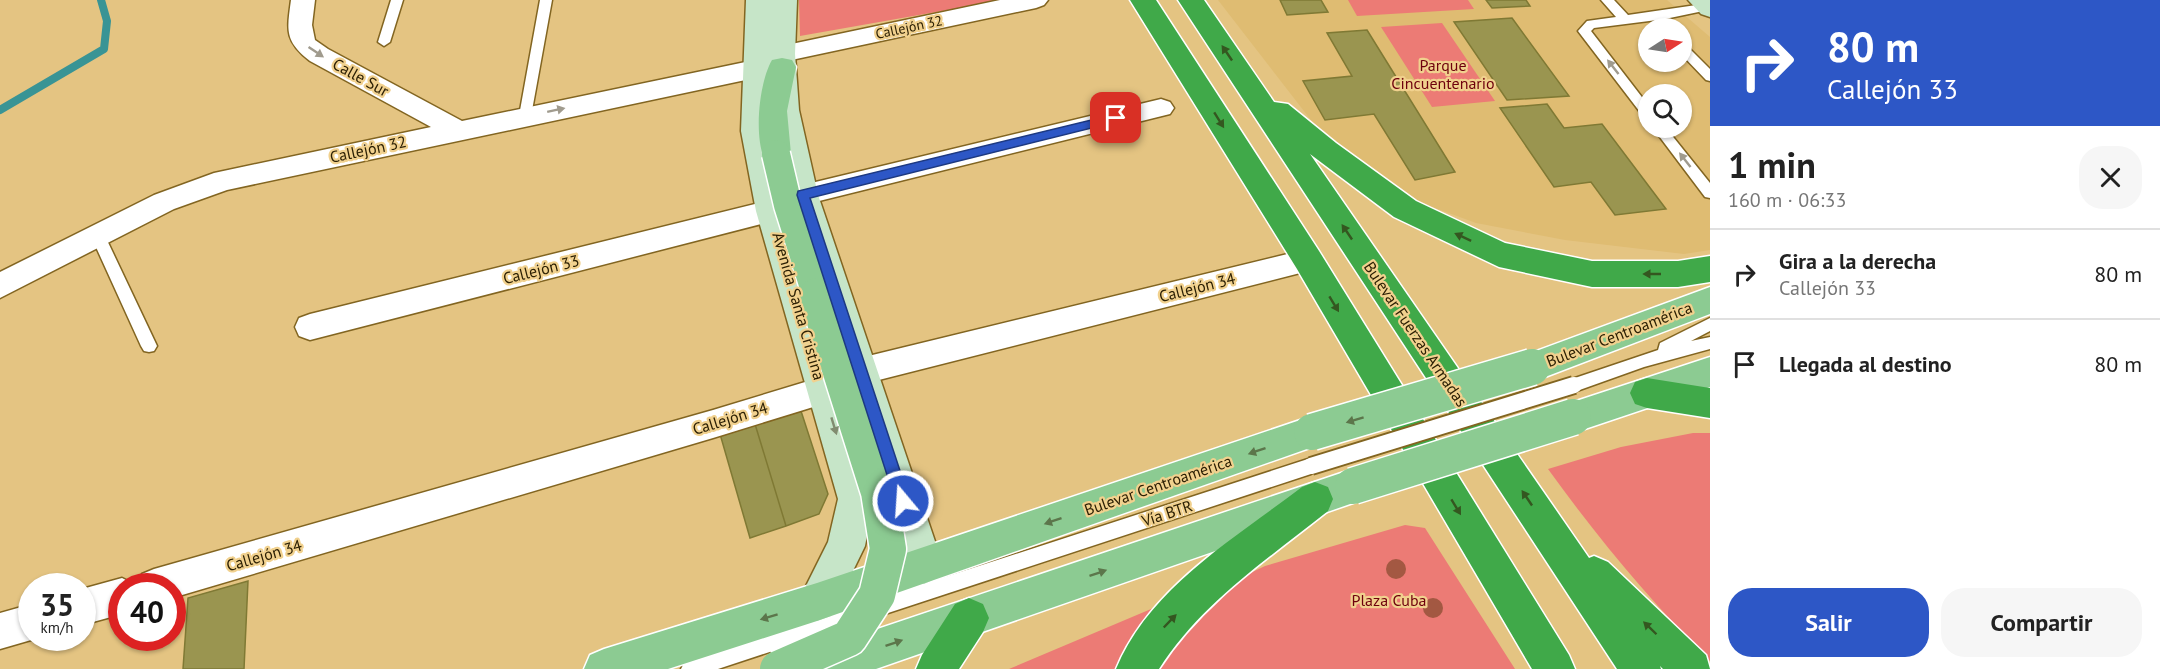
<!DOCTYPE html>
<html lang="es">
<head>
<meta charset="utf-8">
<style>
  :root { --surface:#fff; --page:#f6f6f6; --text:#222; --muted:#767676; --line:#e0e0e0; --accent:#2d57c6 }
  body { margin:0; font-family:"PT Sans",sans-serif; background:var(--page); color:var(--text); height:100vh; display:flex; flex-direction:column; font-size:22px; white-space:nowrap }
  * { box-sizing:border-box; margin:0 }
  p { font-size:20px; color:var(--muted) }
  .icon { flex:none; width:33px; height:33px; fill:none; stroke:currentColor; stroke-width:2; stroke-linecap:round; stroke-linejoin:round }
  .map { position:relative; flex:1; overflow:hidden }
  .side { display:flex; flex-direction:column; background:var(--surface); width:450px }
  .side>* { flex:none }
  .top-card { background:#2d57c6; color:#fff; overflow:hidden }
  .needle { width:39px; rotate:78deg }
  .fabs { position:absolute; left:1638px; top:18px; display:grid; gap:12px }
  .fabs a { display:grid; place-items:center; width:54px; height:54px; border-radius:50%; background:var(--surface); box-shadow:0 2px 4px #0004; font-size:30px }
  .speed { position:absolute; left:18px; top:573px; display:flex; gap:12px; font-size:30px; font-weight:700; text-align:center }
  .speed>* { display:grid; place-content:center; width:78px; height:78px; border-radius:50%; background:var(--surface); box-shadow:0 2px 4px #0004; line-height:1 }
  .speed small { font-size:15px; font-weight:400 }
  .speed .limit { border:9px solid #d22; background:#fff; color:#111 }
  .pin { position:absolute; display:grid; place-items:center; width:51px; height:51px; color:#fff; margin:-26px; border-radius:12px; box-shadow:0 3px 9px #0006 }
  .me { position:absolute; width:66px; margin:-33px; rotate:342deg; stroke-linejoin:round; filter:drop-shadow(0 0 4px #0008) }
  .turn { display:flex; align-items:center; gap:21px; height:126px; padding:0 18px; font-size:27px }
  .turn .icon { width:78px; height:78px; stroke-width:2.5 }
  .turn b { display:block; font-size:42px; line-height:51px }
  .round { display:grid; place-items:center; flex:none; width:63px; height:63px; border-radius:24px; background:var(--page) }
  .headline { display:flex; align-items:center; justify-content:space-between; height:102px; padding:0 18px }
  h1 { font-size:36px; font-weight:800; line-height:45px }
  .primary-button { display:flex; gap:12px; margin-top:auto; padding:12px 18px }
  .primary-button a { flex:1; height:69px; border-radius:24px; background:var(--accent); color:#fff; font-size:24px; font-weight:800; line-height:69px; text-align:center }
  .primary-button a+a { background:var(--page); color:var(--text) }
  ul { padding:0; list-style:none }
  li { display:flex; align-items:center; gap:18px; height:90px; padding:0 18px; border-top:2px solid var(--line) }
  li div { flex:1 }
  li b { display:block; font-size:22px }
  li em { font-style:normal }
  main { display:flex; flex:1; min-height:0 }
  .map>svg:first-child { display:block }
  .built { fill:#dfbc72; fill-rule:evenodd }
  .green { fill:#ec7b75 }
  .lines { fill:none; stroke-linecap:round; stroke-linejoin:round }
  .stream { stroke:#399495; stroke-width:8 }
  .building { fill:#9a9550; stroke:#7f7934; stroke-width:1.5 }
  .lane-casing { stroke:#826521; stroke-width:3 }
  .street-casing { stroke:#826521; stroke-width:3 }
  .secondary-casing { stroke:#826521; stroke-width:3 }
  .primary-casing { stroke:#fff; stroke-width:3 }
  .highway-casing { stroke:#fff; stroke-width:3 }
  .lane { fill:#fff; fill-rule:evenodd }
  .street { fill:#fff; fill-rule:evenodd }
  .secondary { fill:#c6e5c8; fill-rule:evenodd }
  .primary { fill:#8ccb92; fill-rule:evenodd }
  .highway { fill:#40a949; fill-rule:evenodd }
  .lane-bridge-casing { stroke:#826521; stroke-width:20; stroke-linecap:butt }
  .primary-bridge-far1-casing { stroke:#fff; stroke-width:31; stroke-linecap:butt }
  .primary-bridge-casing { stroke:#fff; stroke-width:39; stroke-linecap:butt }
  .lane-bridge { stroke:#fff; stroke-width:16 }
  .primary-bridge-far1 { stroke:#8ccb92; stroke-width:28 }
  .primary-bridge { stroke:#8ccb92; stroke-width:36 }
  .tree { fill:#a35842 }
  .oneway { fill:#a09b8e }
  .oneway2 { fill:#345720 }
  .oneway3 { fill:#5c764b }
  .oneway4 { fill:#818c70 }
  .route { fill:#2d57c6; stroke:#1d3981; stroke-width:1.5 }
  .labels { text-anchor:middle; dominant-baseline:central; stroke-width:4.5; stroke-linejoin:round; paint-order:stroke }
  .far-street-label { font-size:14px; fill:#2c2004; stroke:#f1d18e }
  .park-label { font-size:16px; fill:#6e000d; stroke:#f1d18e }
  .street-label { font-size:16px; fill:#2c2004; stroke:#f1d18e }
</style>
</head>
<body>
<main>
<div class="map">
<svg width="1710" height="669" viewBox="0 0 1710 669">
  <rect width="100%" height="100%" fill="#e4c482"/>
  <path class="built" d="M1218 0H1667L1710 37V250L1684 254 1565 240 1476 223 1402 196 1321 133ZM1648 28H1682V62H1648ZM1648 94H1682V128H1648Z"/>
  <path class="green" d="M799 0H1004L800 36Z
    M1348 0H1468L1474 9 1357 16Z
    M1442 23 1495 101 1432 107 1381 27Z
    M1693 433H1710V661C1651 602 1597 537 1548 469L1621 447Z
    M1405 525 1425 528 1515 669H1153L1174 640 1242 577 1265 566Z
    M1170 601 1119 669H1009Z"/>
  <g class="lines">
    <path class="stream" d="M0 110 104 49 107 21 101 0"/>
  </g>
  <path class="building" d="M1280 0H1321L1328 12 1287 15Z
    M1486 0H1526L1530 6 1492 8Z
    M1512 18 1569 96 1507 100 1454 22Z
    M1367 30 1455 172 1415 180 1374 114 1325 120 1303 81 1352 76 1327 33Z
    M1547 104 1564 128 1602 124 1666 209 1615 215 1591 182 1554 187 1500 108Z
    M801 411 828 494 819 514 786 526 755 424Z
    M755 424 786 526 750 538 720 434Z
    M248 581 244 669H183L188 598Z"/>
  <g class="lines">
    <defs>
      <path id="lane" d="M391 0H403L390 42 384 46 378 42Z
        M540 0H552L531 116 525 121 519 116Z
        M1601 0H1614L1628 15 1710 3 1708 10 1665 19 1594 28 1591 31 1648 105V117L1643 116 1578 31 1587 21 1616 17Z
        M1682 44 1686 45 1710 69V81L1706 80 1682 55Z
        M1653 128H1666L1710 183V198L1705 197Z
        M98 230 103 232 105 236 157 346 154 351 149 352 144 351 141 346 91 236 93 232Z
        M1710 318V331L1691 341 1710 337V349L1644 367 1574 392 1569 390 1566 385 1569 380 1658 350 1660 343Z
        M1311 458 1317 461 1319 466 1317 471 1311 474 718 669H681L684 663 690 660Z"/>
      <path id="street" d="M291 0H315L312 25 315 40 328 49 462 121 755 60 764 63 767 69 764 75 755 78 227 190 174 209 0 298V272L154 195 214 173 431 127 310 61C284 41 287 30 291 0Z
        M1000 0H1048L1044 5 1036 8 782 62 773 60 770 54 773 48 782 46Z
        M1161 99 1170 102 1174 108 1170 114 803 205 793 202 789 195 793 188 803 185Z
        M771 200 781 203 785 211 781 219 310 340 299 336 295 327 299 318 310 314Z
        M1308 249 1318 252 1322 260 1318 268 1308 271 867 383 823 404 713 438 172 598V586H136L142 574 154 569 713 410 815 379 860 358Z
        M122 578 134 584 136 586H122V614L82 625V589Z
        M32 604V638H38L0 649V613Z"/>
      <path id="secondary" d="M746 0H797L795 54 799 110 818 195 943 565 937 578 924 584 911 578 905 565 788 195 771 110 770 89 769 131 786 211 874 499 865 546 831 616 817 621 803 616 798 602 828 542 838 499 756 211 741 131Z
        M1688 0H1710V17L1701 14Z"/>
      <path id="primary" d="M782 58 792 60 796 67 787 111 791 154 786 162 776 165 766 162C753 139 759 82 772 60Z
        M1710 287V314L1532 382 1520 377 1515 367 1520 357Z
        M1710 357V387L1573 433 1561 428 1556 417 1561 406Z
        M1312 416 1324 421 1330 432 1324 443 817 621 668 669H584L590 655 604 649 817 583Z
        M1353 469 1366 474 1371 486 1366 498 1353 503 876 669H798L804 655 818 649Z"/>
      <path id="highway" d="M1130 0H1156L1319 251 1569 655 1575 669H1532L1297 269Z
        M1178 0H1204L1274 102 1288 104 1336 143 1416 201 1505 243 1592 261H1678L1710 256V282L1678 287H1592L1499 267 1394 217 1310 154 1589 558 1594 556 1608 562 1706 655 1710 669H1663L1660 666 1661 669H1617Z
        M1647 378 1710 388V418L1647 408 1635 404 1630 393 1635 382Z
        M1315 482 1328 487 1333 499 1328 511C1268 559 1201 603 1159 669H1116C1149 588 1235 538 1302 487Z
        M969 598 983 604 989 618 983 632 959 669H916L922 655 955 604Z"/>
    </defs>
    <use href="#lane" class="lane-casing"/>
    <use href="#street" class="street-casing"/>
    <use href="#secondary" class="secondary-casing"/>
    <use href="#primary" class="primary-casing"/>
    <use href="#highway" class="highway-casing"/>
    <use href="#lane" class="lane"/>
    <use href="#street" class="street"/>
    <use href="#secondary" class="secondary"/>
    <use href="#primary" class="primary"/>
    <use href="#highway" class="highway"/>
    <defs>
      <path id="lane-bridge" d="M1311 466 1574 385"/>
      <path id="primary-bridge-far1" d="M776 154 788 205 817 297"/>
      <path id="primary-bridge" d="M1312 432 1532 367
        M1353 486 1573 417
        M778 669 849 638 877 595 888 549 879 492 817 296"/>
    </defs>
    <use href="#lane-bridge" class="lane-bridge-casing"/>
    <use href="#primary-bridge-far1" class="primary-bridge-far1-casing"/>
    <use href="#primary-bridge" class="primary-bridge-casing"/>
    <use href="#lane-bridge" class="lane-bridge"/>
    <use href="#primary-bridge-far1" class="primary-bridge-far1"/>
    <use href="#primary-bridge" class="primary-bridge"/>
  </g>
  <g class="tree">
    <circle cx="1396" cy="569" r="10"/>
    <circle cx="1433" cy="608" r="10"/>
  </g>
  <defs><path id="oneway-solid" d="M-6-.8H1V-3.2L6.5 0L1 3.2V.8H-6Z" transform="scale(1.5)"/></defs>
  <g class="oneway">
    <use href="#oneway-solid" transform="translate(316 52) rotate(34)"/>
    <use href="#oneway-solid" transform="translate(1613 67) rotate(-128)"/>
    <use href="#oneway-solid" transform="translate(556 110) rotate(-12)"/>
    <use href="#oneway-solid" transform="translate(1685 160) rotate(-128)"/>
  </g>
  <g class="oneway2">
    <use href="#oneway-solid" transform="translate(1227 53) rotate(-124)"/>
    <use href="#oneway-solid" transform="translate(1219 120) rotate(58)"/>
    <use href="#oneway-solid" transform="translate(1347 232) rotate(-124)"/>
    <use href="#oneway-solid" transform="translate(1463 237) rotate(-155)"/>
    <use href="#oneway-solid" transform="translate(1652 274) rotate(180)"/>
    <use href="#oneway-solid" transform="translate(1334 304) rotate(59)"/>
    <use href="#oneway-solid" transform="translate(1527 498) rotate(-124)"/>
    <use href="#oneway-solid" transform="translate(1456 507) rotate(59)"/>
    <use href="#oneway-solid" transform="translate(1170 621) rotate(-46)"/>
    <use href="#oneway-solid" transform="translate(1650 628) rotate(-136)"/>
  </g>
  <g class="oneway3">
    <use href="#oneway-solid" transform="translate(1355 420) rotate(163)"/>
    <use href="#oneway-solid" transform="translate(1257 451) rotate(161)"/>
    <use href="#oneway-solid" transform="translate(1053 521) rotate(161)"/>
    <use href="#oneway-solid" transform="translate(1098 573) rotate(-19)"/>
    <use href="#oneway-solid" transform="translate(769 617) rotate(163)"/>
    <use href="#oneway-solid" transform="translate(894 643) rotate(-19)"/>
  </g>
  <use class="oneway4" href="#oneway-solid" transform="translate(834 426) rotate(73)"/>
  <path class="route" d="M1116 114 1120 116V121L810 198 910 501 908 506 903 508 897 506 797 195 798 191Z"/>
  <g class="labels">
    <g class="far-street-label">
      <text transform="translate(909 27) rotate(-12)">Callejón 32</text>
    </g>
    <g class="park-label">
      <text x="1443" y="65">Parque<tspan x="1443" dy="18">Cincuentenario</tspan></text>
      <text x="1389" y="600">Plaza Cuba</text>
    </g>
    <g class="street-label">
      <text transform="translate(361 77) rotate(29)">Calle Sur</text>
      <text transform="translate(368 149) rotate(-12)">Callejón 32</text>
      <text transform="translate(541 269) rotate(-14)">Callejón 33</text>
      <text transform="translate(1197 287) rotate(-14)">Callejón 34</text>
      <text transform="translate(799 306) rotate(74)">Avenida Santa Cristina</text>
      <text transform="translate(1416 334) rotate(56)">Bulevar Fuerzas Armadas</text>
      <text transform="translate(1619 334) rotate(-21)">Bulevar Centroamérica</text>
      <text transform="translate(730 418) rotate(-17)">Callejón 34</text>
      <text transform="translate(1158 485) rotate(-19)">Bulevar Centroamérica</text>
      <text transform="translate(1167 513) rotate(-18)">Vía BTR</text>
      <text transform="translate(264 555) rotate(-16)">Callejón 34</text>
    </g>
  </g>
</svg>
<div class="fabs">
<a><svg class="needle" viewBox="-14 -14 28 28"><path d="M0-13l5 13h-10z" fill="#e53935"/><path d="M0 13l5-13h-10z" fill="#767676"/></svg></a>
<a><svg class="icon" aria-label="search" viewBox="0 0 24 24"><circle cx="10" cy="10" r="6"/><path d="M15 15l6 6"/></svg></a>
</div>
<div class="speed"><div>35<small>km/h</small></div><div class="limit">40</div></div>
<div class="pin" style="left:1116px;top:118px;background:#d93025"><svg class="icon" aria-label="arrive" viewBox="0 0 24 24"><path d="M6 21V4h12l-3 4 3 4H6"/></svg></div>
<svg class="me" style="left:903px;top:501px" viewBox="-20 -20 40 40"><circle r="17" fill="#2d57c6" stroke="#fff" stroke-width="3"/><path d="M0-11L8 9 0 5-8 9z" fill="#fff"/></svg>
</div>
<section class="side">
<div class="top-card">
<div class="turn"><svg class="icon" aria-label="right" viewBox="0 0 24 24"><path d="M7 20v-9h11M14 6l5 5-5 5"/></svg><div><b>80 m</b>Callejón 33</div></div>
</div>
<div class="headline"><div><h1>1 min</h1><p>160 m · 06:33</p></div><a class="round"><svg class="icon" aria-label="close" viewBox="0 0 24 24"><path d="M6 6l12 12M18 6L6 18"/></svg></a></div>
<ul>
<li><svg class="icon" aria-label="right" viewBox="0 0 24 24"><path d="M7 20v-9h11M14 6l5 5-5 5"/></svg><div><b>Gira a la derecha</b><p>Callejón 33</p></div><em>80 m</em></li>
<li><svg class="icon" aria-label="arrive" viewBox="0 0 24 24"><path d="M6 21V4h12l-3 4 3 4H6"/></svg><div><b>Llegada al destino</b></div><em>80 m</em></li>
</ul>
<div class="primary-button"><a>Salir</a><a>Compartir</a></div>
</section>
</main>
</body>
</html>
